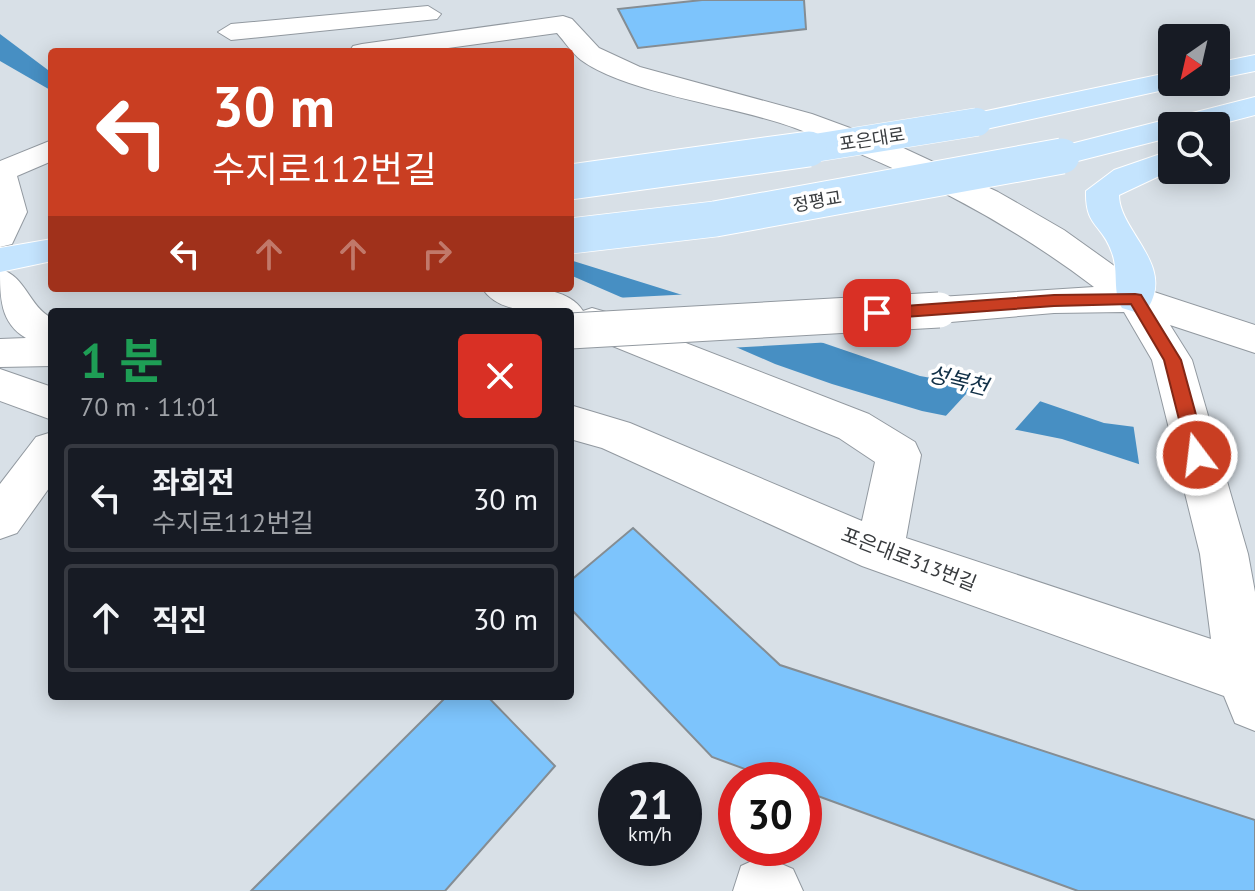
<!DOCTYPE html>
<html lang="ko">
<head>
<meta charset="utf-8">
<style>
  :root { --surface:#171b24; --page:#242831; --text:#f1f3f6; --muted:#9ea1a6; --line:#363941 }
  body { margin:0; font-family:"PT Sans","Noto Sans KR",sans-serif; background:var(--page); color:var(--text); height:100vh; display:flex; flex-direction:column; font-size:30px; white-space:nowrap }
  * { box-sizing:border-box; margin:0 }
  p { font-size:26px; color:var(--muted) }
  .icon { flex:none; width:44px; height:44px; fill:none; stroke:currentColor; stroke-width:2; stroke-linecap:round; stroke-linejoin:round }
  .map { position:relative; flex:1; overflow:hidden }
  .panel { position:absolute; left:48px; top:308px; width:526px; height:392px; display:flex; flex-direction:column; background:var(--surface); border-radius:8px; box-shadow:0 4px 20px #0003 }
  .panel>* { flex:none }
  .hud { position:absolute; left:48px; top:48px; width:526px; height:244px; border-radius:8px; box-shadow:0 4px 20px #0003; background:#c93e22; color:#fff; overflow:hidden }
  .needle { width:52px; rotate:214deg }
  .tools { position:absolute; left:1158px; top:24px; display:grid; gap:16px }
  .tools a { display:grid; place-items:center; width:72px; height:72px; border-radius:8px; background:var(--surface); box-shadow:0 4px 20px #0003; font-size:40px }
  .speed { position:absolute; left:598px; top:762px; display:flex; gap:16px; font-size:40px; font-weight:700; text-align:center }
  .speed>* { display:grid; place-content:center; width:104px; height:104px; border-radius:50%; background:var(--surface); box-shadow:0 4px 20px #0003; line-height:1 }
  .speed small { font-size:20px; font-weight:400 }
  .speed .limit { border:12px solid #d22; background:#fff; color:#111 }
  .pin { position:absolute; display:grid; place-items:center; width:68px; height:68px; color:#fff; margin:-34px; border-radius:16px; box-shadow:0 4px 12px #0006 }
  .me { position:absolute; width:88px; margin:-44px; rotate:345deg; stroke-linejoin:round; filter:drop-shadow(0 0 6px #0008) }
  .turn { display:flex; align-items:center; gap:28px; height:168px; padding:0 32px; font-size:36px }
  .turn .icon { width:104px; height:104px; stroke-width:2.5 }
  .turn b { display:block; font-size:56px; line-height:68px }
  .lanes { display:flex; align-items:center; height:76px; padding:0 32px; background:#0003; justify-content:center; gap:40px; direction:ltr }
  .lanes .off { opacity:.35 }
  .round { display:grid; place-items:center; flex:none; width:84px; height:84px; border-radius:8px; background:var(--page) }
  .headline { display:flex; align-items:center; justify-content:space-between; height:136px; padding:0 32px }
  h1 { font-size:48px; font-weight:700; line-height:60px; color:#1e9e55 }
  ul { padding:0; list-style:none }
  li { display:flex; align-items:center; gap:24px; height:108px; margin:0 16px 12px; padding:0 16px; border:4px solid var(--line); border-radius:8px }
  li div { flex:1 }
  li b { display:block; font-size:30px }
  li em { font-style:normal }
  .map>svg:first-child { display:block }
  .water { fill:#478fc3 }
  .pier { fill:#d8e0e7 }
  .building { fill:#7dc4fc; stroke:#858d93; stroke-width:2 }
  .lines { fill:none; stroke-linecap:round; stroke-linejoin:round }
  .minor-casing { stroke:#9299a0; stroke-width:2 }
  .major-casing { stroke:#fff; stroke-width:2 }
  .minor { fill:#fff; fill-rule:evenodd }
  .major { fill:#c4e4fe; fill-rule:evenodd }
  .minor-bridge-casing { stroke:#9299a0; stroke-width:37; stroke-linecap:butt }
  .major-bridge-far1-casing { stroke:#fff; stroke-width:29; stroke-linecap:butt }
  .major-bridge-casing { stroke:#fff; stroke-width:37; stroke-linecap:butt }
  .minor-bridge { stroke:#fff; stroke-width:35 }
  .major-bridge-far1 { stroke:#c4e4fe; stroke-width:28 }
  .major-bridge { stroke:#c4e4fe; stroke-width:35 }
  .route { fill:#c93e22; stroke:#832816; stroke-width:2 }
  .labels { text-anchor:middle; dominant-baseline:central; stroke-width:7; stroke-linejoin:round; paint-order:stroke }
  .far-street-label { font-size:18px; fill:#383b3e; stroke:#fff }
  .street-label { font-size:20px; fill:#383b3e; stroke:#fff }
  .water-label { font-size:22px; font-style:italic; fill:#102f46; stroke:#fff }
</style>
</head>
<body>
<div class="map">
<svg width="1255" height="891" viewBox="0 0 1255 891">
  <rect width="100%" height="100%" fill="#d8e0e7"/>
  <path class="water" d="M0 34 52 73V91L0 61Z
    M570 260 692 298 920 376 1016 393 1104 423 1205 436 1160 471 1062 439 922 411 832 384 775 364 570 275Z"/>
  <path class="pier" d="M693 294 833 342 728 348 615 298Z
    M978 381 1016 389 1043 398 1012 433 943 419Z
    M1133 423 1255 443V494L1140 470Z"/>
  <path class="building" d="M702 0H804L806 29 638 48 618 9Z
    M633 528 780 665 1255 820V891H1078L804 791V780H775L712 757 570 608V581Z
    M447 696H487L555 766 445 891H251Z"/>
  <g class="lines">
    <defs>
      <path id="minor" d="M428 6 441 14 437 19 231 40 218 32 231 24Z
        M563 16 572 19 599 48 640 67 812 114 899 146 998 192 1064 230 1148 290 1255 325V353L1170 325 1192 360 1248 554 1255 592V731L1235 723 1224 696 862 566 602 448 570 439V405L630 423 862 521 875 462 839 438 578 332 570 323V312C542 312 499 315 482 288 512 288 565 282 583 311L592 308 606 312 869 414 915 442 921 455 906 538 1211 639 1200 554 1152 360 1124 312 1054 313 939 323 926 319 920 310 926 301 939 297 1094 287C1002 217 903 168 795 128 737 106 627 94 581 60 572 53 564 41 557 33L419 52H349L353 46 362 44Z
        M52 140V161L17 176 27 212 12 244 0 247V161Z
        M0 269C26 276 29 307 52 318V366L0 367V339L26 338C0 323 0 297 0 269Z
        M0 369 52 387V420L0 401Z
        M52 432V484L17 533 0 539V484L36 437Z
        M763 856 793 869 803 891H733L741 866Z"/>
      <path id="major" d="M1255 55V71L1216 79V63Z
        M1172 72V82H1185L1182 86 977 131 966 128 962 122 966 116 977 113Z
        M1255 97V115L1213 126H1172V137L1062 165 1051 163 1046 156 1051 149Z
        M1172 150V170L1119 195C1119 231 1175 264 1148 308L1135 312 1122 308C1112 292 1119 271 1112 253 1102 223 1085 228 1086 191L1114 170Z
        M52 239V261L0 272V248Z"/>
    </defs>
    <use href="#minor" class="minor-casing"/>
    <use href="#major" class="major-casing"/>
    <use href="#minor" class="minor"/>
    <use href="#major" class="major"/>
    <defs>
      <path id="minor-bridge" d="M570 331 939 310"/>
      <path id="major-bridge-far1" d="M796 151 977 122"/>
      <path id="major-bridge" d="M570 182 809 149
        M570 236 715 219 1062 156"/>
    </defs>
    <use href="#minor-bridge" class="minor-bridge-casing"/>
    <use href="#major-bridge-far1" class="major-bridge-far1-casing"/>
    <use href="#major-bridge" class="major-bridge-casing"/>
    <use href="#minor-bridge" class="minor-bridge"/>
    <use href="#major-bridge-far1" class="major-bridge-far1"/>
    <use href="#major-bridge" class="major-bridge"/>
  </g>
  <path class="route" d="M1135 294 1141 295 1181 360 1207 455 1204 461 1197 463 1188 455 1164 360 1131 304 1054 306 877 319 870 313 877 308 1054 295Z"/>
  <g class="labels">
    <g class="far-street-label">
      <text transform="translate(872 139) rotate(-9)">포은대로</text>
      <text transform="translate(817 201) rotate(-10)">정평교</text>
    </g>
    <g class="street-label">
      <text transform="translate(909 559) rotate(21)">포은대로313번길</text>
    </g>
    <g class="water-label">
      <text transform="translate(958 380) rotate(14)">성복천</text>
    </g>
  </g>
</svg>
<div class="tools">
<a><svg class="needle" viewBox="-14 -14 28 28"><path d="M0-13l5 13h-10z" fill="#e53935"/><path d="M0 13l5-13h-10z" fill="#9ea1a6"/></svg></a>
<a><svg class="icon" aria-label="search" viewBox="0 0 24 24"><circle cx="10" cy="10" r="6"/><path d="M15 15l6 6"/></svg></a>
</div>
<div class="speed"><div>21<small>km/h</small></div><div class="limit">30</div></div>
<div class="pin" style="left:877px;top:313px;background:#d93025"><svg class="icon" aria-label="arrive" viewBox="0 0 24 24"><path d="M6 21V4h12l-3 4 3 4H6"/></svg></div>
<svg class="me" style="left:1197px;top:455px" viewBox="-20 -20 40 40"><circle r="17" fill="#c93e22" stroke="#fff" stroke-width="3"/><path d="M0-11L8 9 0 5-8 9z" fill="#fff"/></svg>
<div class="hud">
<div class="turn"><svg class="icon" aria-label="left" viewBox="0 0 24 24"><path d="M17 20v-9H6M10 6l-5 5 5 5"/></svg><div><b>30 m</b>수지로112번길</div></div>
<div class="lanes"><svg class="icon" aria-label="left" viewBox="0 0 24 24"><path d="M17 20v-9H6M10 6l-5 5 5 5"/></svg><svg class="icon off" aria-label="ahead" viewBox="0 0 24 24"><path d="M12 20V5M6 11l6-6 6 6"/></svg><svg class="icon off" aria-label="ahead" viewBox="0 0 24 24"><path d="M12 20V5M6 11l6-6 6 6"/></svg><svg class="icon off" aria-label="right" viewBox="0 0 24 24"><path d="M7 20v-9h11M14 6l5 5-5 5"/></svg></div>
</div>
<section class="panel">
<div class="headline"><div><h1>1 분</h1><p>70 m · 11:01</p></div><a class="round" style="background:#d93025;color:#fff"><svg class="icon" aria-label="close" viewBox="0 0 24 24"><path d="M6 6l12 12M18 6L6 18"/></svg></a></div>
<ul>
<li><svg class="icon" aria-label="left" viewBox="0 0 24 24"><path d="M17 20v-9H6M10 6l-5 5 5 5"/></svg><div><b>좌회전</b><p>수지로112번길</p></div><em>30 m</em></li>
<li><svg class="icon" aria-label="ahead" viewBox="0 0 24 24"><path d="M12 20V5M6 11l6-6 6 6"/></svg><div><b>직진</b></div><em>30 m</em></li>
</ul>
</section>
</div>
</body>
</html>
